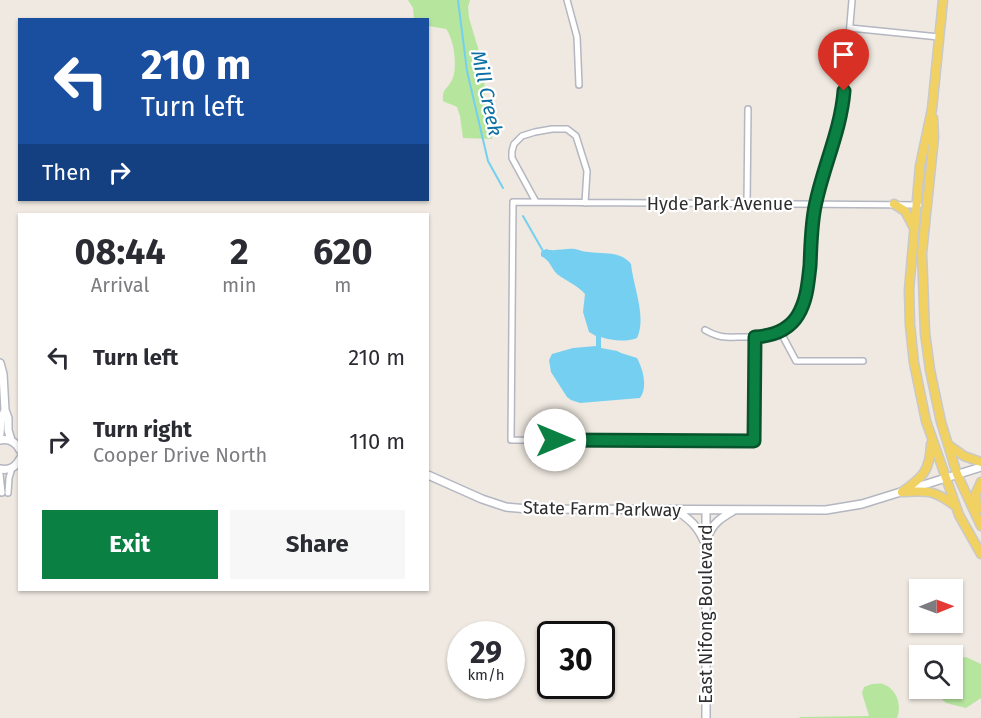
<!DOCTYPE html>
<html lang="en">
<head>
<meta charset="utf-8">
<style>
  :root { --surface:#fff; --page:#f7f7f7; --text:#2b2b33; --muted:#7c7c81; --accent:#0b8043 }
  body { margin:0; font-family:"Fira Sans",sans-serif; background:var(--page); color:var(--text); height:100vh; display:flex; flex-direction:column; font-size:22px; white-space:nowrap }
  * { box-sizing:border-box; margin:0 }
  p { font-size:20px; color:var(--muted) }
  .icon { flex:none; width:33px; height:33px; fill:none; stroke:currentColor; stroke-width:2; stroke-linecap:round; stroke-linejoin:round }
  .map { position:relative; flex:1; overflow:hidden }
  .details { position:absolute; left:18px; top:213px; width:411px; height:378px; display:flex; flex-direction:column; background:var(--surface); border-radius:0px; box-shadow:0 2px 4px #0004 }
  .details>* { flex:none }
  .hud { position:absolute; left:18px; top:18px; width:411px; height:183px; border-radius:0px; box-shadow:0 2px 4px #0004; background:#1a4fa0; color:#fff; overflow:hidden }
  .needle { width:39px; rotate:89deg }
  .tools { position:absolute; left:909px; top:579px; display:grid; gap:12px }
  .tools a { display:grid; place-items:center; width:54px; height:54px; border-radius:0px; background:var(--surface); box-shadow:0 2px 4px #0004; font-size:30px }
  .speed { position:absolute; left:447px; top:621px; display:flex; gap:12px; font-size:30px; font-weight:700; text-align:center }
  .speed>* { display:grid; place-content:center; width:78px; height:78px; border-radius:50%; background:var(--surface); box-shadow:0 2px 4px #0004; line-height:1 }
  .speed small { font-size:15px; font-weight:400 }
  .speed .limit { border:3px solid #111; border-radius:9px; background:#fff; color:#111 }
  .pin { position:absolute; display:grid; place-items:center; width:51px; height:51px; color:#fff; margin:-62px -26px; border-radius:50% 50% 50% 0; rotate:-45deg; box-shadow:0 0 6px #0007 }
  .pin .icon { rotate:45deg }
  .me { position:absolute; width:66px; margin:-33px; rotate:90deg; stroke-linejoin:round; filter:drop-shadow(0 0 4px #0008) }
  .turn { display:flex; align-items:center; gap:21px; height:126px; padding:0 24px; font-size:27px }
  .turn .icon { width:78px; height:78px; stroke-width:2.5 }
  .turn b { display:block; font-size:42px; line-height:51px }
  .then { display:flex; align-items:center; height:57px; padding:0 24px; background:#0003; gap:12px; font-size:22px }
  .eta { display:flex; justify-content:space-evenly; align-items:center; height:102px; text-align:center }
  .eta b { font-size:36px; font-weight:700; line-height:42px }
  .primary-button { display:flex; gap:12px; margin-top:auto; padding:12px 24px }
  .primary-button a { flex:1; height:69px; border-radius:0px; background:var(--accent); color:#fff; font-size:24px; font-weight:700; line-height:69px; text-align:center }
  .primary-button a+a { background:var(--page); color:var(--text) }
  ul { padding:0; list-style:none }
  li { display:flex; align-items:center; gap:18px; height:84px; padding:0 24px }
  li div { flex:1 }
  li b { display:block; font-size:22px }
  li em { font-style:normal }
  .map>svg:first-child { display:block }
  .green { fill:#b6e59e }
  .water { fill:#75cff0 }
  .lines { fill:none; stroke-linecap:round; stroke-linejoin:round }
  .stream { stroke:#75cff0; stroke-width:2 }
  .minor-casing { stroke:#b4b7c1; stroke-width:8 }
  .tertiary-casing { stroke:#b4b7c1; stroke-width:10 }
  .primary-casing { stroke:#c9c9c9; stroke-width:11 }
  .minor { stroke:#fff; stroke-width:5 }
  .tertiary { stroke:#fff; stroke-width:7 }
  .primary { stroke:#f2d163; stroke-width:8 }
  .route-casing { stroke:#07532c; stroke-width:15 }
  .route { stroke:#0b8043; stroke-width:10 }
  .labels { text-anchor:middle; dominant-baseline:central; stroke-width:4.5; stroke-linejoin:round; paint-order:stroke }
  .street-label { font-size:18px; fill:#2e2e2e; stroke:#fff }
  .water-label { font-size:20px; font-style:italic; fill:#0d6fa3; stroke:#fff }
</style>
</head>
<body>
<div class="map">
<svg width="981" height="718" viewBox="0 0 981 718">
  <rect width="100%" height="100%" fill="#efe9e1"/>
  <path class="green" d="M408 0H470L468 7 469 18 484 68 485 98 493 119 492 139 463 138 460 116 457 107C452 104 448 104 443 101 442 88 447 90 452 80 458 68 454 39 446 29L428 26V20L414 19 413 8Z
    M966 657 981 664V698L966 708 946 703 933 691V689L952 688 953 659Z
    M872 684C876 684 880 683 883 684 897 689 902 705 897 718H799L800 717 869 716 862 693 864 687Z"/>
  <path class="water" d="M546 249C554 252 565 248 575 249 580 250 584 252 589 252 604 254 621 251 631 264 633 286 647 317 637 338 626 342 612 341 601 337V348L617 351 621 353 637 358C643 369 648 387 640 398L580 403 571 400 567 397 551 372 549 360 552 354 573 348 596 346V336L589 332 583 312 585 294C577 285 566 281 557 274 551 268 550 260 541 256V252Z"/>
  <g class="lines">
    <path class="stream" d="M458 0 467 71 488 161 503 188
      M523 216 543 251"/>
    <defs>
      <path id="minor" d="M567 0 577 37 579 85
        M850 28 939 37
        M536 202 512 158V151L514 144 522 136 535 132 552 129H567L576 136 587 171 585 203
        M747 204 748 109
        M705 330C721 339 727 337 746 337 752 337 758 337 764 336 790 333 804 310 808 287L815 204 843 109 852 0
        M780 331 796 361H863
        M755 337 754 441 511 440 513 202 919 205
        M0 474 2 493
        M8 493 9 478 12 468"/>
      <path id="tertiary" d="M0 363 3 374 5 410 8 418V430L11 440
        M0 434 1 419 5 410
        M0 440C9 438 16 442 20 450
        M0 469C9 471 16 467 20 459
        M428 475 482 499 506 507 528 509 826 510 862 504 981 467
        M676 510C689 519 698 526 704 541
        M706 510V718
        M708 536C713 523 721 518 733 511"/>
      <path id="primary" d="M943 0 932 109 920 166 909 290 910 325 914 363 926 421 959 515 981 554
        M933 118 934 137 922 253 925 333 930 370 941 422 957 474 981 526
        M894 204 905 211 914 228
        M950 446 964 456 981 462
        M902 492C923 477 930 471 931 444
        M902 492C927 491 933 489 954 505
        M977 510 976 493 981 482"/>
    </defs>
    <use href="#minor" class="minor-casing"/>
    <use href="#tertiary" class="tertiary-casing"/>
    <use href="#primary" class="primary-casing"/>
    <use href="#minor" class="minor"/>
    <use href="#tertiary" class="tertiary"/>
    <use href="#primary" class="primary"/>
  </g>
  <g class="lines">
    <defs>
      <path id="route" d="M555 440 754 441 755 337C772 336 789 330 798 315 807 300 808 283 810 266 811 246 811 222 816 202 824 165 841 129 844 91"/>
    </defs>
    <use href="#route" class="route-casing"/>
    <use href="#route" class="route"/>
  </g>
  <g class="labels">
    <g class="street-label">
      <text x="720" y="204">Hyde Park Avenue</text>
      <text transform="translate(602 509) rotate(1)">State Farm Parkway</text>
      <text transform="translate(706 614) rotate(-90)">East Nifong Boulevard</text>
    </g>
    <g class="water-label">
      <text transform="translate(487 93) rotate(78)">Mill Creek</text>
    </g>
  </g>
</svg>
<div class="tools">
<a><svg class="needle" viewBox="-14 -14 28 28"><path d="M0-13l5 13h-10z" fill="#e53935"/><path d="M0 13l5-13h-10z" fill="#7c7c81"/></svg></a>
<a><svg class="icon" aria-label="search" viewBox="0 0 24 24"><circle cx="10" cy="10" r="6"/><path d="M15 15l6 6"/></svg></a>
</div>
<div class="speed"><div>29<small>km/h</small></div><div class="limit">30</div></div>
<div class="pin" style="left:844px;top:91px;background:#d93025"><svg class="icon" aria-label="arrive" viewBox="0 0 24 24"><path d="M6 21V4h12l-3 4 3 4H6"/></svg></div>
<svg class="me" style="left:555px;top:440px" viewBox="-20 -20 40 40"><circle r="19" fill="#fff"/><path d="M0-13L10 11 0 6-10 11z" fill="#0b8043"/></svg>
<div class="hud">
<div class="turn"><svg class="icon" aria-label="left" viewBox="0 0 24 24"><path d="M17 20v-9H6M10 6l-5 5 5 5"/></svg><div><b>210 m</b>Turn left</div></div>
<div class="then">Then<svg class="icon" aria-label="right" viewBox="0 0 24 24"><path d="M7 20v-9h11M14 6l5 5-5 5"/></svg></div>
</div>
<section class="details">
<div class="eta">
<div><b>08:44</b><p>Arrival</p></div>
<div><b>2</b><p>min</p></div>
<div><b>620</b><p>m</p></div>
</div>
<ul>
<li><svg class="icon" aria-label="left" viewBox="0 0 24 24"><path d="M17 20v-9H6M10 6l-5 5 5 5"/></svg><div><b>Turn left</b></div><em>210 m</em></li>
<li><svg class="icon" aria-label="right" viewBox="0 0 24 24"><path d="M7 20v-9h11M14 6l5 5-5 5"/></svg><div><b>Turn right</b><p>Cooper Drive North</p></div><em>110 m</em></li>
</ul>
<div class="primary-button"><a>Exit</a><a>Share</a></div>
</section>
</div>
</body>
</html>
